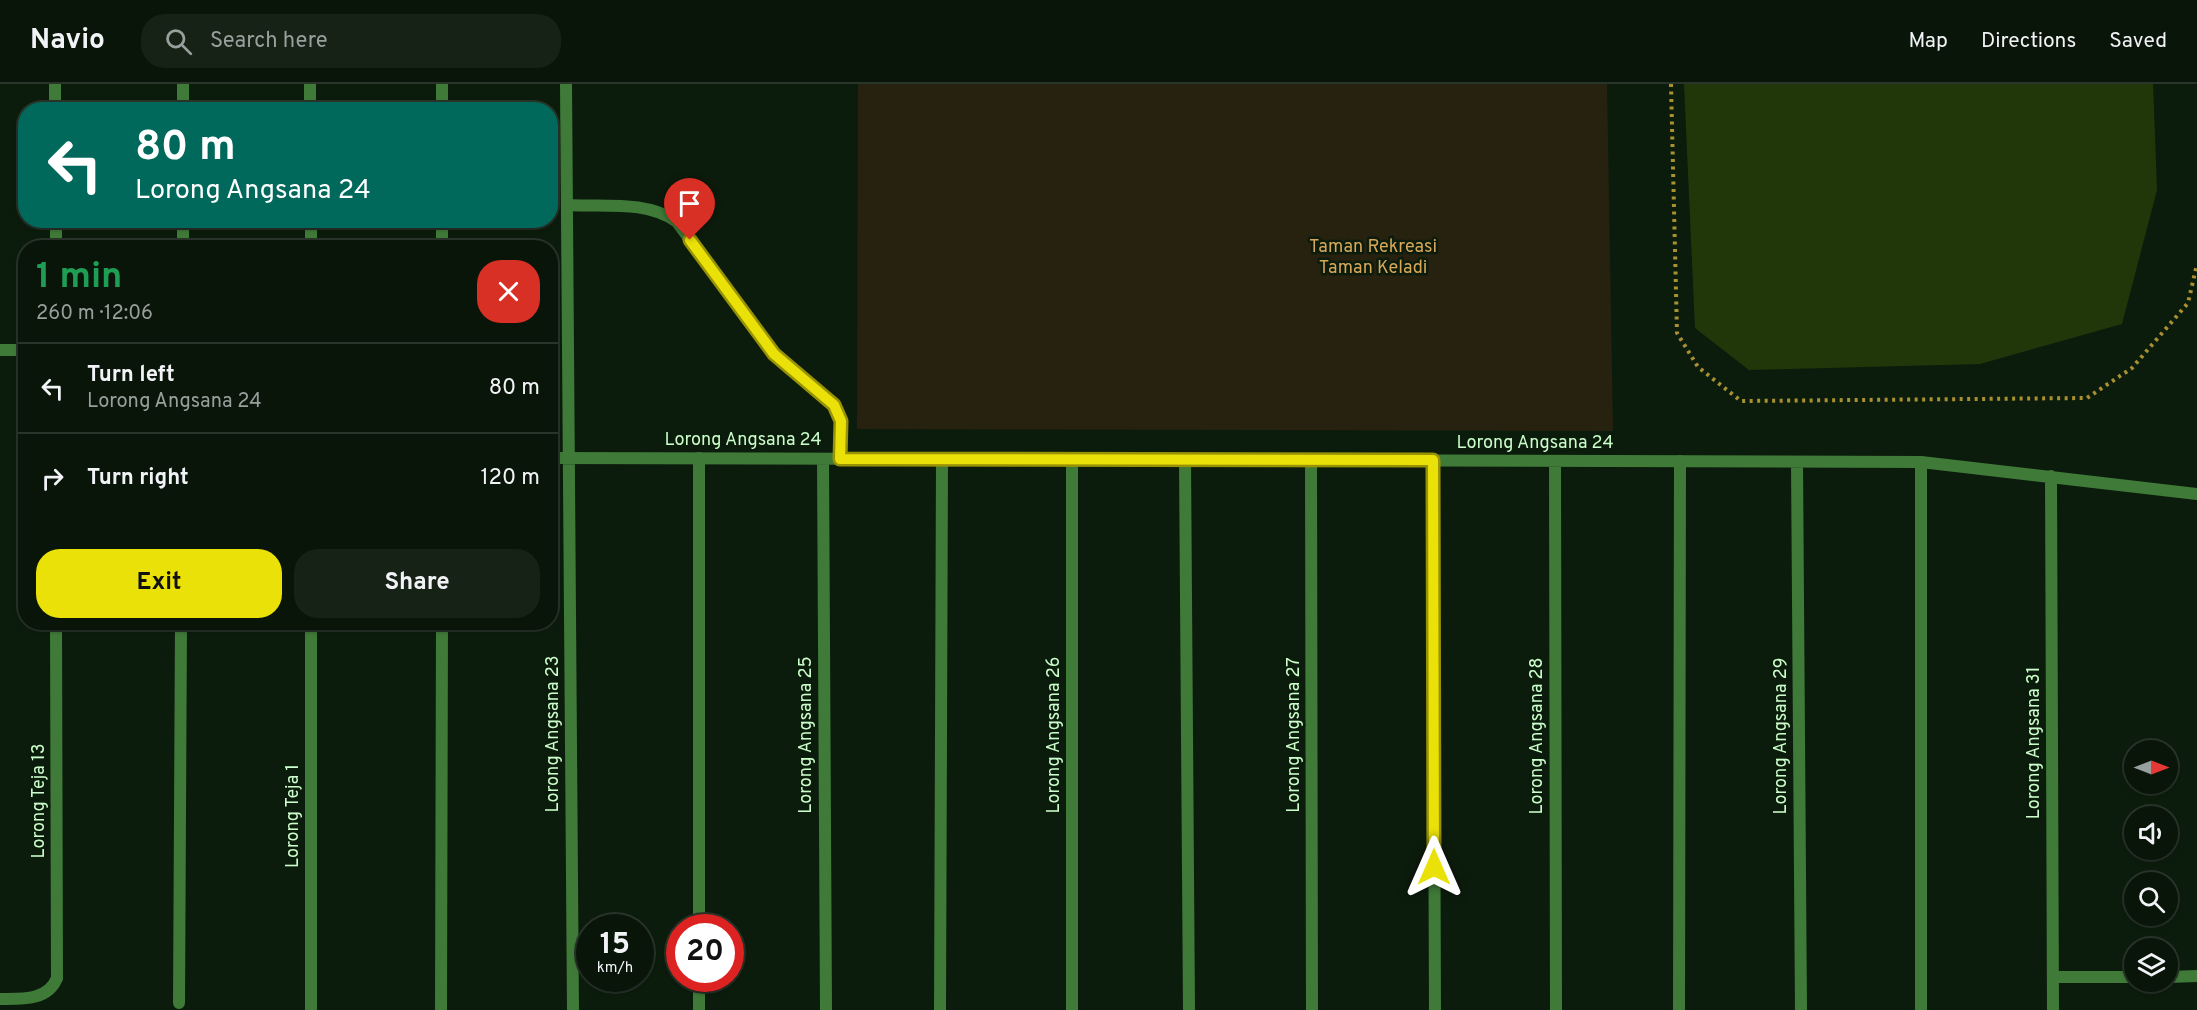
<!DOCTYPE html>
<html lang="en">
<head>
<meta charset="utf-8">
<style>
  :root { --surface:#091509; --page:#172217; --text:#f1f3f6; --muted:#999f9c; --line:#29342a; --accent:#eae108 }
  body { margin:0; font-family:Overpass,sans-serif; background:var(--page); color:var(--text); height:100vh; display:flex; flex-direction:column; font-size:22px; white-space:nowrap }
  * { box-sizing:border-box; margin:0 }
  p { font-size:20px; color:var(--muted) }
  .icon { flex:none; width:33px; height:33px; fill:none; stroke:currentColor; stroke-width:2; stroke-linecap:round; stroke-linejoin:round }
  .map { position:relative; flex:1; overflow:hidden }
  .details { position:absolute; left:18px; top:156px; width:540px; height:390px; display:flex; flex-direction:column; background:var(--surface); border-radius:24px; box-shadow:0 2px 4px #0004,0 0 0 2px var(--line) }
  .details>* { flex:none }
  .top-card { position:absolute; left:18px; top:18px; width:540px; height:126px; border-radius:24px; box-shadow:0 2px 4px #0004,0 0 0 2px var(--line); background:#00695c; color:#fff; overflow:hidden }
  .needle { width:39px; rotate:90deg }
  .tools { position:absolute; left:2124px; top:656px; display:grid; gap:12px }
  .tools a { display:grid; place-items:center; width:54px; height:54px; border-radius:50%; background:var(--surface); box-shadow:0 2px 4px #0004,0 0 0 2px var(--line); font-size:30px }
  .speed { position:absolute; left:576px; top:830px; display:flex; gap:12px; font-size:30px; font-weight:700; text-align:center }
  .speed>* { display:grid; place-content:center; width:78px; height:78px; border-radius:50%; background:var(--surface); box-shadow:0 2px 4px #0004,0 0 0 2px var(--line); line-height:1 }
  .speed small { font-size:15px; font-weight:400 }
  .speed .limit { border:9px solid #d22; background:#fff; color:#111 }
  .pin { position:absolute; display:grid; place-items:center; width:51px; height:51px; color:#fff; margin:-62px -26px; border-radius:50% 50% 50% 0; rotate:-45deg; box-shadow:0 0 6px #0007 }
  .pin .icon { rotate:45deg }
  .me { position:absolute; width:66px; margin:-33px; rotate:0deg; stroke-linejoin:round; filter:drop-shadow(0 0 4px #0008) }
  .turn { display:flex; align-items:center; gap:21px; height:126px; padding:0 18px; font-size:27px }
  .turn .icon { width:78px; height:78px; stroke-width:2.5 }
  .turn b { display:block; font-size:42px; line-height:51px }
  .round { display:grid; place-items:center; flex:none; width:63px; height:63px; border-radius:24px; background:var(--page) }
  .overview { display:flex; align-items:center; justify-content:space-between; height:102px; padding:0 18px }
  h1 { font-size:36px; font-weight:700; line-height:45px; color:#1e9e55 }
  .primary-button { display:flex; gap:12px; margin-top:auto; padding:12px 18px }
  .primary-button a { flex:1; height:69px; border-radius:24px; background:var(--accent); color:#111; font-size:24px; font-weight:700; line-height:69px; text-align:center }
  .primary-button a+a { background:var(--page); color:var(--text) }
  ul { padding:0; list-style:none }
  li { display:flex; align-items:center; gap:18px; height:90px; padding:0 18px; border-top:2px solid var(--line) }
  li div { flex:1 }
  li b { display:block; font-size:22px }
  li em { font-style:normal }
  header { display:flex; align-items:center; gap:36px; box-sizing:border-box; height:84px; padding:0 30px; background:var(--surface); border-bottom:2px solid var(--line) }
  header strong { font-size:28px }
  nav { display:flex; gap:33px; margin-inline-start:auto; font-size:21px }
  .search { width:420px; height:54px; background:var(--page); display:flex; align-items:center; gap:15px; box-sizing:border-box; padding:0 21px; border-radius:24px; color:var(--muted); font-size:22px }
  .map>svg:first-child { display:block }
  .green { fill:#26220f }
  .water { fill:#21370a }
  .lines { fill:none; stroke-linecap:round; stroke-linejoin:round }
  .path { stroke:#a99131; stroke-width:4; stroke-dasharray:3 4.5; stroke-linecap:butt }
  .service { stroke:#3f7a38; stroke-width:12 }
  .minor { stroke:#3f7a38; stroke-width:12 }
  .tertiary { stroke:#3f7a38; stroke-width:12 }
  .route-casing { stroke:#989205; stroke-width:15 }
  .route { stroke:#eae108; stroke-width:10 }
  .labels { text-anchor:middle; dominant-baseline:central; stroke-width:5; stroke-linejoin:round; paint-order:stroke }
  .park-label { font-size:18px; fill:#d9a759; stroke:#0c1c0c }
  .street-label { font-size:18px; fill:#cafdc9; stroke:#0c1c0c }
</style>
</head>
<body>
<header>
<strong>Navio</strong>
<div class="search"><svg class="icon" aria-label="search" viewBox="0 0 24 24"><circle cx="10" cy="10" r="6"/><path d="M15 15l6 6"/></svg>Search here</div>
<nav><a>Map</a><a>Directions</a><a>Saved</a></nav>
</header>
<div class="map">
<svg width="2197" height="926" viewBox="0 0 2197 926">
  <rect width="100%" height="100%" fill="#0c1c0c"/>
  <path class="green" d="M858 0H1607L1613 347 857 345Z"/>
  <path class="water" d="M1684 0H2153L2157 106 2122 240 1980 280 1749 286 1695 244Z"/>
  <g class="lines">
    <path class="path" d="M1671 0 1677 249 1698 283 1741 317 2087 314 2132 284 2188 219 2197 180"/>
    <path class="service" d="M183 26V0
      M567 121C602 123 648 116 677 138L774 270 835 321 841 337 840 375
      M183 164V136
      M699 374V843
      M1185 376 1189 926
      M1433 376 1435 926
      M699 894V926
      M0 915C21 915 48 917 57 894
      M179 919 181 538
      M940 926 942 375
      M1679 926 1680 377
      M1921 926V378"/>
    <path class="minor" d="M55 0V26
      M310 0V26
      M566 0 573 926
      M56 136V164
      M311 136V164
      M0 266H26
      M550 374 1921 378 2197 410
      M823 375 826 926
      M1311 376 1312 926
      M1555 377 1556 926
      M1797 378 1801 926
      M2051 392 2053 926
      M56 538 57 894
      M311 538V926
      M2053 893H2134
      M2168 893 2197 892
      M1072 926V375"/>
    <path class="tertiary" d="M442 26V0
      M442 164V136
      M441 926 442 538"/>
  </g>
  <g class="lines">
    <defs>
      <path id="route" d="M690 156 774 270 834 321 841 337 840 375 1433 376 1434 783"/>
    </defs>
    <use href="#route" class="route-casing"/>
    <use href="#route" class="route"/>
  </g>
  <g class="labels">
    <g class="park-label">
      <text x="1373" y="163">Taman Rekreasi<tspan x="1373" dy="21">Taman Keladi</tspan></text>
    </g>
    <g class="street-label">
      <text x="743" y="356">Lorong Angsana 24</text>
      <text x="1535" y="359">Lorong Angsana 24</text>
      <text transform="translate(553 650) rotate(-90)">Lorong Angsana 23</text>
      <text transform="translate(806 651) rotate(-90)">Lorong Angsana 25</text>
      <text transform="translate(1054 651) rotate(-90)">Lorong Angsana 26</text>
      <text transform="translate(1294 651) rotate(-90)">Lorong Angsana 27</text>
      <text transform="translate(1537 652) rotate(-90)">Lorong Angsana 28</text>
      <text transform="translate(1781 652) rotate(-90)">Lorong Angsana 29</text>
      <text transform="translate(2034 659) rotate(-90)">Lorong Angsana 31</text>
      <text transform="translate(39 717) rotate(-90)">Lorong Teja 13</text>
      <text transform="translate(293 732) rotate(-90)">Lorong Teja 1</text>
    </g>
  </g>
</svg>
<div class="tools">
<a><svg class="needle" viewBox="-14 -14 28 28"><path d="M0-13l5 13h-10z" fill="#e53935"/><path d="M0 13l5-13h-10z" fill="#999f9c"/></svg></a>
<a><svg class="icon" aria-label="sound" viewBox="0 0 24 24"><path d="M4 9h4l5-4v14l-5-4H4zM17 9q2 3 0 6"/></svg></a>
<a><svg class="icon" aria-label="search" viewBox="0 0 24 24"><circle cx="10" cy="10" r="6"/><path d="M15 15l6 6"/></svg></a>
<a><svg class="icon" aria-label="layers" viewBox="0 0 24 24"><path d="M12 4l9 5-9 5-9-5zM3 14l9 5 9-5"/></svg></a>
</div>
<div class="speed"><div>15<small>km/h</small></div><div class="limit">20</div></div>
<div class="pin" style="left:690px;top:156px;background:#d93025"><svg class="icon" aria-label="arrive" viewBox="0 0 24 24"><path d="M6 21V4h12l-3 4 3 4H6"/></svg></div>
<svg class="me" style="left:1434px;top:783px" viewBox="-20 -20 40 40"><path d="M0-17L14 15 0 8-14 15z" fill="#eae108" stroke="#fff" stroke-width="4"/></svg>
<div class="top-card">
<div class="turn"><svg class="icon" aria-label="left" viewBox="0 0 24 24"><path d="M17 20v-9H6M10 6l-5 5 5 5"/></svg><div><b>80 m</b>Lorong Angsana 24</div></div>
</div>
<section class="details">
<div class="overview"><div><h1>1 min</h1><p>260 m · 12:06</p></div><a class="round" style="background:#d93025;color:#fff"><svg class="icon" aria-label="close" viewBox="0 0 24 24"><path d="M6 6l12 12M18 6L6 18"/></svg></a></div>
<ul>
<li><svg class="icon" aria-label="left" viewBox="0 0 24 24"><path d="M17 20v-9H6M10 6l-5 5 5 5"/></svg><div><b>Turn left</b><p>Lorong Angsana 24</p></div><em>80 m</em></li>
<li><svg class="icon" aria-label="right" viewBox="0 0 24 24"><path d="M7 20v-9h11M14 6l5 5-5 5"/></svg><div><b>Turn right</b></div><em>120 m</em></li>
</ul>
<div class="primary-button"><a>Exit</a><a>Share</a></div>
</section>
</div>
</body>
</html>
